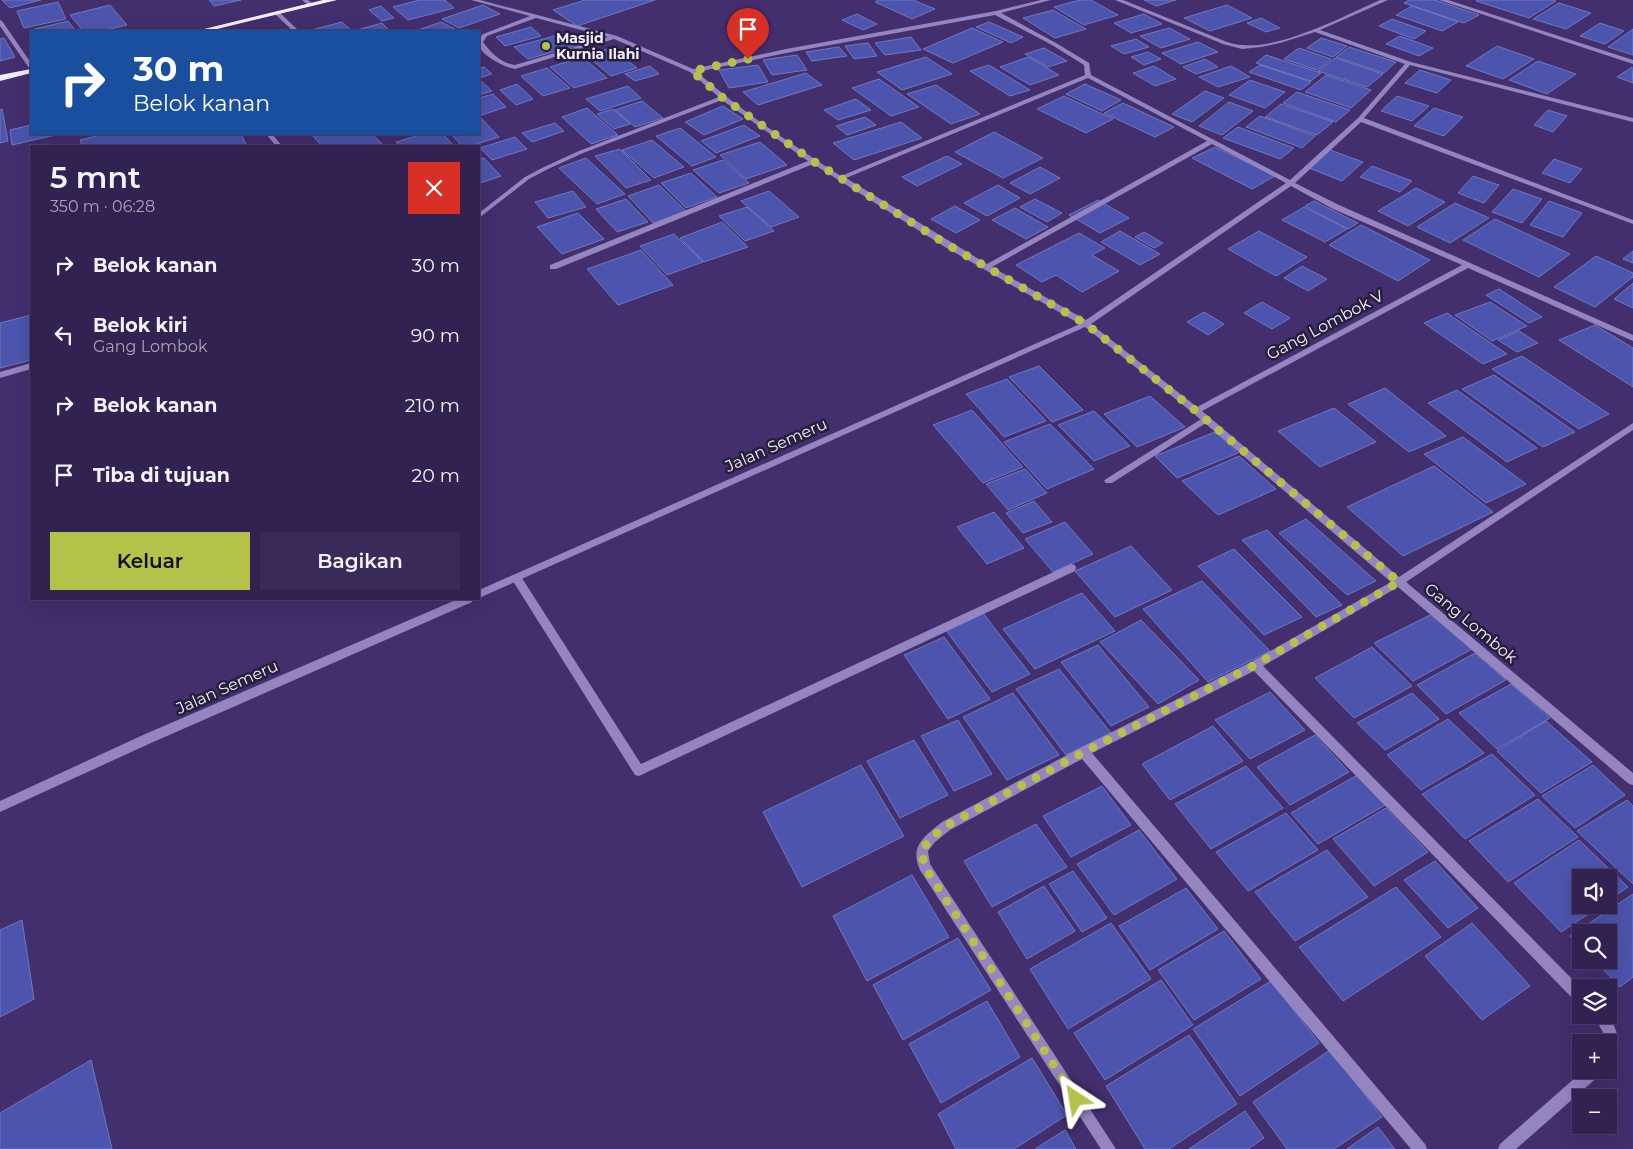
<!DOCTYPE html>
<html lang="id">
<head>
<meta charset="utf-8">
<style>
  :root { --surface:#322252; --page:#3a2a59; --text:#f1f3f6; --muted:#a8a4b8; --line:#4d3f69; --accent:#b4c24a }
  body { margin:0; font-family:Montserrat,sans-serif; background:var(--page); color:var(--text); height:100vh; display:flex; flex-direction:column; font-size:19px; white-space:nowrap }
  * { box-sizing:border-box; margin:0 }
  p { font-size:16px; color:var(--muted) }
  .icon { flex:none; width:28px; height:28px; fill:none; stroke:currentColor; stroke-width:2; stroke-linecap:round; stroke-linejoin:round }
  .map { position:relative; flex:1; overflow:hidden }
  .drawer { position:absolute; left:30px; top:145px; width:450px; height:455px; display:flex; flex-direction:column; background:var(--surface); border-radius:0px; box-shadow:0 5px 20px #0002,0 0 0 1px var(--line) }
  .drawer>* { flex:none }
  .banner { position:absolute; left:30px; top:30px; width:450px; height:105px; border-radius:0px; box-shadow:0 5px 20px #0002,0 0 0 1px var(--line); background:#1a4fa0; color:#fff; overflow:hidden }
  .tools { position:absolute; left:1572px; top:869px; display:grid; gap:10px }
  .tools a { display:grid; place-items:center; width:45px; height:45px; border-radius:0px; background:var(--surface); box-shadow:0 5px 20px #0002,0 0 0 1px var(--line); font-size:25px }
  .pin { position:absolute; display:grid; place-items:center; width:42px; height:42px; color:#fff; margin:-51px -21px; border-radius:50% 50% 50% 0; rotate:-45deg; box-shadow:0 0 5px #0007 }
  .pin .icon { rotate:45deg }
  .me { position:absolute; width:55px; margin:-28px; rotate:327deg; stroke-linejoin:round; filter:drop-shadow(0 0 4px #0008) }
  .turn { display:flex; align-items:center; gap:18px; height:105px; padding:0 20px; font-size:22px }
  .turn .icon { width:65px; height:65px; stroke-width:2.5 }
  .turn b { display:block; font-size:35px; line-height:42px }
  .round { display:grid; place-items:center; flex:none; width:52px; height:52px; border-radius:0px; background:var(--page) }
  .headline { display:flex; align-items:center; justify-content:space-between; height:85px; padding:0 20px }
  h1 { font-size:30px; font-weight:600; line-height:38px }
  .button { display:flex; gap:10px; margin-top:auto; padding:10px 20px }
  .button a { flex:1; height:58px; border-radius:0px; background:var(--accent); color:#111; font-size:20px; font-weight:600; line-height:58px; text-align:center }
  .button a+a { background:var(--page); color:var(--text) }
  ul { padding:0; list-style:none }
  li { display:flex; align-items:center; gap:15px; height:70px; padding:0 20px }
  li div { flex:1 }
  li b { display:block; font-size:19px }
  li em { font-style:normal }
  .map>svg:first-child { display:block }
  .building { fill:#4c54ad; stroke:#6e79bf }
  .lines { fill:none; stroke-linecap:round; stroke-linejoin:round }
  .service { fill:#9484c0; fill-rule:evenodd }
  .minor { fill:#9484c0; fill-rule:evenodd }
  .trunk { fill:#f1eefa; fill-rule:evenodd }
  .route { stroke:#b4c24a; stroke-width:9; stroke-dasharray:0 16.2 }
  .poi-dot { fill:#b4c24a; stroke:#261e3b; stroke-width:2 }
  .labels { text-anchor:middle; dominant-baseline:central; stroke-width:5; stroke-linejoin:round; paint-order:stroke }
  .far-poi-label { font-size:14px; font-weight:bold; fill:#f3efff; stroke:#261e3b; text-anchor:start }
  .street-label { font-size:16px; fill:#f3efff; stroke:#261e3b }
</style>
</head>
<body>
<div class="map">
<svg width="1633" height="1149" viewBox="0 0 1633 1149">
  <rect width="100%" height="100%" fill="#432e6e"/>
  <path class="building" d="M2 0H41L10 8Z
    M209 0H241L214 6Z
    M419 0H445L454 8 408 20 393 7Z
    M585 0H655L577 26 553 10Z
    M879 0H913L935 9 912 19 875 2Z
    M1080 0H1091L1118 15 1084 25 1054 7Z
    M1144 0H1176L1156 6Z
    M1409 0H1435L1479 15 1464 23 1404 3Z
    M1478 0H1552L1556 1 1529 18 1476 1Z
    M58 2 66 19 24 28 17 11Z
    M1559 3 1591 13 1566 29 1533 19Z
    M110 5 127 25 102 31H83L70 15Z
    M483 5 500 14 459 28 442 19Z
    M1227 5 1252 18 1210 31 1184 18Z
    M381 6 394 18 382 21 369 10Z
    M1412 6 1458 22 1442 31 1396 15Z
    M1053 10 1086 29 1055 38 1023 18Z
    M857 14 877 24 863 30 842 20Z
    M1144 14 1162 24 1131 33 1114 23Z
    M1261 18 1280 28 1266 32 1247 23Z
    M1392 19 1426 31 1414 39 1379 26Z
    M68 21 76 31 31 30Z
    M342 22 352 31H318L315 29Z
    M441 22 455 29 449 31H415Z
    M989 22 1023 37 1011 43 976 27Z
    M382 23 388 29 379 31 357 30Z
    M1600 23 1624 31 1605 44 1580 36Z
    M531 27 541 36 505 46 496 37Z
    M972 28 1003 42 953 63 923 49Z
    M1169 28 1190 39 1161 48 1140 36Z
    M1633 29V55L1608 47Z
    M565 33 578 45 528 59 514 47Z
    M1400 36 1433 48 1419 56 1386 44Z
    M911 37 921 50 885 55 875 43Z
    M4 38 15 57 0 61V39Z
    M1321 38 1347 46 1333 57 1307 48Z
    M1136 39 1149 47 1124 54 1111 46Z
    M1198 42 1218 52 1181 64 1162 53Z
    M868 43 877 56 854 59 845 46Z
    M1497 46 1534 59 1503 79 1466 66Z
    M839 47 847 56 812 61 806 52Z
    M1349 47 1396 62 1384 73 1336 57Z
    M611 48 637 68 611 76 586 55Z
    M1044 48 1067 61 1048 67 1025 54Z
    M1299 48 1331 59 1317 70 1284 59Z
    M1148 52 1161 59 1144 65 1131 57Z
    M797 55 807 70 772 75 763 60Z
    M1266 55 1321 73 1311 81 1256 63Z
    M582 57 607 78 574 88 550 67Z
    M926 57 952 74 902 90 877 72Z
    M1028 57 1059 75 1030 85 1000 67Z
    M1335 58 1383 74 1367 87 1318 71Z
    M1205 59 1218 67 1196 74 1183 67Z
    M1538 61 1576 74 1547 94 1509 80Z
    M758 65 768 82 729 88 719 70Z
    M989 65 1030 90 1010 96 970 71Z
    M1260 65 1311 82 1301 90 1249 72Z
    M650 66 659 74 635 81 625 74Z
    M1154 66 1176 79 1155 86 1133 73Z
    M1231 66 1250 77 1218 87 1199 77Z
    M484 67 492 74 479 78V68Z
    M1632 67 1633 83 1617 77Z
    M547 68 570 88 543 96 521 76Z
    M1420 70 1451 80 1437 93 1405 83Z
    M806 73 822 85 758 105 743 92Z
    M1326 75 1371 90 1351 108 1305 92Z
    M879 79 919 107 891 116 852 88Z
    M1250 80 1285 92 1265 108 1229 95Z
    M481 81 492 91 479 95V82Z
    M517 84 533 99 516 105 500 90Z
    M1085 84 1121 100 1102 111 1066 94Z
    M936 85 980 114 951 124 907 94Z
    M628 86 641 98 600 111 586 99Z
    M1205 91 1224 98 1192 122 1172 114Z
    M1297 92 1350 110 1336 122 1283 103Z
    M493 94 506 107 479 116V98Z
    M1064 96 1113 119 1086 133 1037 109Z
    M1397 96 1429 106 1412 121 1381 111Z
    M856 99 871 110 838 120 824 110Z
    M642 101 663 118 635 127 615 110Z
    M1229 102 1253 111 1222 135 1199 126Z
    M1123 103 1174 127 1155 137 1104 113Z
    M1281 104 1333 122 1317 135 1265 117Z
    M723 106 743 119 704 135 685 122Z
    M587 108 618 135 591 144 562 117Z
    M1434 108 1463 117 1444 136 1414 126Z
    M2 109 8 141 0 143V110Z
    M613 109 630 124 614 129 597 114Z
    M1548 110 1567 116 1553 132 1534 125Z
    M1260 116 1315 136 1302 148 1246 127Z
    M865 117 876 125 847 135 836 126Z
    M481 118 499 137 470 146H462L451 134H479V119Z
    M901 122 922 138 854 160 833 143Z
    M555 123 564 131 532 142 522 133Z
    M31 125V134H60L12 145 10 130Z
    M744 125 760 136 716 153 701 141Z
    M1238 127 1294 148 1280 159 1223 138Z
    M680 128 716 157 692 166 656 136Z
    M994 132 1043 158 1003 178 955 152Z
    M105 134H241L247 146H82L80 140Z
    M311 134H372L384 146H322Z
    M423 134H443L454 146H400L396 142Z
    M515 137 527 149 492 160 480 148Z
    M652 140 684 167 654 178 622 150Z
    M760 142 787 165 746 179 720 155Z
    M1215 147 1275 176 1252 189 1192 158Z
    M620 149 651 180 626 188 595 156Z
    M1330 150 1363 162 1342 181 1309 168Z
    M947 156 962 164 917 186 902 177Z
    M484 158 501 176 480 183 479 159Z
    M586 158 625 194 597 204 559 168Z
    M1554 159 1582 169 1570 183 1542 173Z
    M723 160 749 183 719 193 693 170Z
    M1372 166 1412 181 1400 192 1360 177Z
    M1040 167 1060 178 1030 194 1010 183Z
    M691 173 717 197 686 208 661 183Z
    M1473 176 1499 185 1484 203 1458 193Z
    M659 185 686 211 653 223 628 196Z
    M998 185 1020 198 987 216 964 203Z
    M1416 188 1445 202 1408 226 1378 211Z
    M1513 189 1542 199 1522 223 1492 212Z
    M573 191 586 207 548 218 535 202Z
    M769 191 799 217 771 227 741 201Z
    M626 199 648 222 617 232 596 209Z
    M1035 199 1062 213 1047 222 1020 207Z
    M1098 200 1129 218 1100 233 1069 215Z
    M1314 201 1358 223 1348 229 1305 206Z
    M1549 201 1582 213 1563 237 1530 225Z
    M1455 203 1489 218 1450 243 1417 227Z
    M955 206 980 220 956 233 931 219Z
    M747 207 774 231 745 241 719 216Z
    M1304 207 1347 229 1325 242 1282 220Z
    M1015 208 1048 227 1026 239 992 220Z
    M578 213 604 239 562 254 537 227Z
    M1495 219 1570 254 1539 277 1463 240Z
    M722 222 748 247 704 262 680 238Z
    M1361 225 1430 260 1398 281 1329 245Z
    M1120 231 1160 254 1140 265 1101 242Z
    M1259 231 1307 257 1276 276 1228 249Z
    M1144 232 1163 243 1154 248 1135 237Z
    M1079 233 1105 248 1092 255 1119 271 1082 292 1056 275 1042 282 1016 265Z
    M674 234 703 262 667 275 640 246Z
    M641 250 673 285 618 305 587 269Z
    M1633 251V263L1623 259Z
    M1596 256 1633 273V277L1595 307 1554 287Z
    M1302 266 1327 279 1308 291 1284 278Z
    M1633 283V308L1614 299Z
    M1499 289 1542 317 1529 323 1486 295Z
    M1262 302 1290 318 1272 329 1244 313Z
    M1490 302 1527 326 1492 341 1455 315Z
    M1204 312 1224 324 1208 335 1187 322Z
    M1447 313 1507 354 1483 364 1424 323Z
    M31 315V360L0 368V323Z
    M1595 325 1633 348V387L1559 340Z
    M1519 331 1538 343 1517 352 1498 340Z
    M1522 356 1609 414 1579 429 1492 369Z
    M1039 366 1083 410 1052 422 1009 377Z
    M1494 375 1575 432 1543 447 1462 389Z
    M1007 379 1046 421 1004 437 966 394Z
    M1385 388 1446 436 1409 452 1348 404Z
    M1457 390 1537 448 1507 462 1428 403Z
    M1150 396 1185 427 1137 447 1104 414Z
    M1334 408 1376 442 1320 467 1278 431Z
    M972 410 1023 467 983 483 933 425Z
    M1094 411 1130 446 1094 461 1058 425Z
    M1050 424 1094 469 1047 489 1004 442Z
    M1215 432 1238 453 1177 478 1155 456Z
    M1463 437 1526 484 1486 503 1424 454Z
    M1239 456 1276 489 1218 515 1182 481Z
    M1434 466 1493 512 1403 556 1347 507Z
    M1025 469 1047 493 1008 510 986 484Z
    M1034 501 1052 522 1023 533 1006 513Z
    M994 512 1024 548 987 564 957 527Z
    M1306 519 1376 581 1347 595 1279 533Z
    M1065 522 1093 554 1053 572 1025 539Z
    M1267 530 1342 605 1316 617 1242 540Z
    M1131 546 1172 590 1115 617 1075 571Z
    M1234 549 1302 617 1264 635 1198 566Z
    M1202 581 1270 651 1208 682 1143 609Z
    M1082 593 1115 631 1035 669 1003 629Z
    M983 613 1030 674 992 692 945 629Z
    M1432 614 1472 649 1413 681 1374 643Z
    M1141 620 1199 680 1158 704 1100 642Z
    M944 637 990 699 948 719 904 655Z
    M1098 645 1149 707 1111 726 1061 662Z
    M1372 647 1412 686 1354 718 1315 678Z
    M1475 653 1506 680 1446 714 1417 685Z
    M1059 669 1111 733 1066 755 1016 689Z
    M1511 684 1550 718 1497 749 1459 713Z
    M1270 692 1305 730 1250 759 1215 720Z
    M1013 693 1059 755 1007 780 963 717Z
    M1412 693 1439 719 1385 750 1357 723Z
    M1448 719 1484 753 1421 790 1387 755Z
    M958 720 992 774 954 791 921 736Z
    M1546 721 1592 762 1541 793 1497 751Z
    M1213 726 1243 761 1170 800 1142 764Z
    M1315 735 1349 772 1290 805 1257 767Z
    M914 740 948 795 900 818 867 761Z
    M1492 754 1535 795 1465 839 1422 794Z
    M861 765 904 836 802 887 763 812Z
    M1593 765 1625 795 1575 828 1542 796Z
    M1246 766 1283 808 1211 849 1175 804Z
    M1359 774 1387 804 1318 844 1291 813Z
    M1102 786 1131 825 1071 857 1043 816Z
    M1538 799 1578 837 1508 882 1469 841Z
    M1627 800 1633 806V884L1577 831Z
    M1386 808 1428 852 1374 886 1333 839Z
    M1286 813 1318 850 1248 891 1216 852Z
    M1036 824 1067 867 992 907 964 861Z
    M1139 830 1177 879 1114 915 1077 864Z
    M1579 840 1628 887 1609 900V878H1581V905H1602L1561 932 1514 883Z
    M1327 850 1368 897 1295 941 1255 892Z
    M1435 861 1478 908 1448 928 1404 880Z
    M1073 871 1107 918 1082 932 1049 884Z
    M912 875 949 937 867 981 833 916Z
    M1044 886 1075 931 1027 959 998 912Z
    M1396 887 1441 937 1343 1001 1299 947Z
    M1186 888 1218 929 1150 970 1119 926Z
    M1633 894V977L1620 987 1594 960H1609V932H1581V947L1570 936Z
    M22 920 34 999 0 1017V930Z
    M1111 923 1151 979 1068 1029 1030 969Z
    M1472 923 1530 986 1482 1020 1425 956Z
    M1224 931 1261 979 1194 1020 1158 970Z
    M958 938 991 990 903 1040 873 985Z
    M1161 980 1193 1025 1105 1080 1074 1033Z
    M1271 981 1319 1043 1240 1096 1193 1029Z
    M987 1001 1020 1057 941 1103 909 1044Z
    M1189 1035 1237 1104 1169 1149H1145L1106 1086Z
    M1330 1050 1382 1117 1334 1149H1287L1253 1102Z
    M1032 1058 1067 1115 1014 1149H956L938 1114Z
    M91 1060 112 1149H0V1113Z
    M1245 1111 1264 1138 1248 1149H1189Z
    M1378 1127 1395 1149H1347Z
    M1065 1130 1076 1149H1035Z"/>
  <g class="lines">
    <path class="service" d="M302 0H308L314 5 309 6Z
      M0 20 2 21 31 63V69L29 68 0 26Z
      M266 134H272L282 146H276Z
      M1206 416 1210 419 1209 421 1112 483H1106L1104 481 1106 479Z
      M1071 564 1075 565 1076 568 1075 571 639 776 635 775 511 578 512 575H520L641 764Z"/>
    <path class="minor" d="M471 0H480L617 36 693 69 786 49 996 11 1041 0H1051L1001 13 1056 43 1089 63 1091 75 1290 180 1358 118 1405 64 1315 32 1280 43 1261 47 1242 49 1223 44 1115 0H1123L1227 42C1231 43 1237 45 1242 45 1282 49 1344 16 1380 0H1388L1320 30 1411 62 1633 118V122L1410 65 1364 118 1633 220V224L1361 122 1295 183 1339 205 1633 335V341L1468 268 1202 411 1399 577 1633 423V430L1406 582 1633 773V785L1629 784 1398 587 1263 666 1581 988V1004L1576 1002 1254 671 1092 753 1425 1144 1427 1149H1411L1082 759 950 830 935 842 928 851 930 864 1116 1149H1101L920 870C909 846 925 836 942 822L1080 748 1251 662 1391 582 1193 413 1085 327 479 598V590L1080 324 945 247 813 164 556 269H550V265L808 161 722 100 583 153 548 169 529 179 479 218V213L525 177 544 167 579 151 719 97 690 72 614 39 515 69C505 67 476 54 479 41 479 39 482 35 483 34L530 16ZM995 15 1052 45 1084 65 1085 75 841 176C791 144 741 111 697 72L786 53ZM536 18 608 37 515 65C501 63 491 53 483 42L487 36ZM1088 78 1207 141 987 264 846 178ZM1212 144 1286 183 1086 320 992 267ZM1291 186 1333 209 1462 265 1197 407 1091 324Z
      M1439 0H1448L1633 60V64Z
      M275 12H279L299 31H293L275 14Z
      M31 363V369L0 378V372Z
      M458 599H473L472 602 151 743 0 812V801L143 735Z
      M1593 1015H1608C1617 1030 1621 1039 1614 1056L1609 1058V1042H1603L1604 1034Z
      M1584 1070H1602L1600 1075 1516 1149H1498L1500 1144Z"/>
    <path class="trunk" d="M323 0H337L209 31H196Z
      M31 69V73L0 81V75Z"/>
  </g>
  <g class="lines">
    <path class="route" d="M748 59 692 71 723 98 813 161 948 245 1086 324 1196 411 1399 582 1255 665 1084 752 946 826 931 838 922 850 924 866 1076 1099"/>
  </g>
  <circle class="poi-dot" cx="546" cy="46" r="5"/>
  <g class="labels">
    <g class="far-poi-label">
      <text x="556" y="38">Masjid<tspan x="556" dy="16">Kurnia Ilahi</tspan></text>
    </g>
    <g class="street-label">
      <text transform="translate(1325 325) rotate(-28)">Gang Lombok V</text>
      <text transform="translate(776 445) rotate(-24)">Jalan Semeru</text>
      <text transform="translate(1471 623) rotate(40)">Gang Lombok</text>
      <text transform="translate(227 687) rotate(-24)">Jalan Semeru</text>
    </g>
  </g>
</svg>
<div class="tools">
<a><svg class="icon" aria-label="sound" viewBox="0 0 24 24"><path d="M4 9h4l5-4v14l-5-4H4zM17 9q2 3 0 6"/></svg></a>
<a><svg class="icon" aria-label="search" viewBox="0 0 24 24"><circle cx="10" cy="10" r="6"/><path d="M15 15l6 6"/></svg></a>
<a><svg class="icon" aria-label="layers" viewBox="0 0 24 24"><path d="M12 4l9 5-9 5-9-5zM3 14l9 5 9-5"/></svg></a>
<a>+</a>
<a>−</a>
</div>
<div class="pin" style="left:748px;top:59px;background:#d93025"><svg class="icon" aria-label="arrive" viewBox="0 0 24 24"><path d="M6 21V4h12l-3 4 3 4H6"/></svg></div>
<svg class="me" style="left:1076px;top:1099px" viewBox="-20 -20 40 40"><path d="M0-17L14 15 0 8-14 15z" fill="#b4c24a" stroke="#fff" stroke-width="4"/></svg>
<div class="banner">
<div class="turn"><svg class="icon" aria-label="right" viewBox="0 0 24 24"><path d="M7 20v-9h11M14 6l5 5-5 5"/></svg><div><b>30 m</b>Belok kanan</div></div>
</div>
<section class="drawer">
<div class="headline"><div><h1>5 mnt</h1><p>350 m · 06:28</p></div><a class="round" style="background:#d93025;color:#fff"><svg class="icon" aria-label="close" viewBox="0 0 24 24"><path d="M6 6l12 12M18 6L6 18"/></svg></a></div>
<ul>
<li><svg class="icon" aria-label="right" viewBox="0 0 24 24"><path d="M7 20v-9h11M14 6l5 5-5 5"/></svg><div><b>Belok kanan</b></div><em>30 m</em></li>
<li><svg class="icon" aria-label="left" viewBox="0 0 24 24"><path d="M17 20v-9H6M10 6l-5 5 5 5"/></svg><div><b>Belok kiri</b><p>Gang Lombok</p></div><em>90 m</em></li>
<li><svg class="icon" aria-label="right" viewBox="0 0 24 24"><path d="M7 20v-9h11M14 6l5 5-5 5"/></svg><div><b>Belok kanan</b></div><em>210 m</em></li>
<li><svg class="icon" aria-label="arrive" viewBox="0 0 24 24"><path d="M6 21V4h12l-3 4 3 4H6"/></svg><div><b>Tiba di tujuan</b></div><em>20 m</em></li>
</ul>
<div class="button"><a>Keluar</a><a>Bagikan</a></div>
</section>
</div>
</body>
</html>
